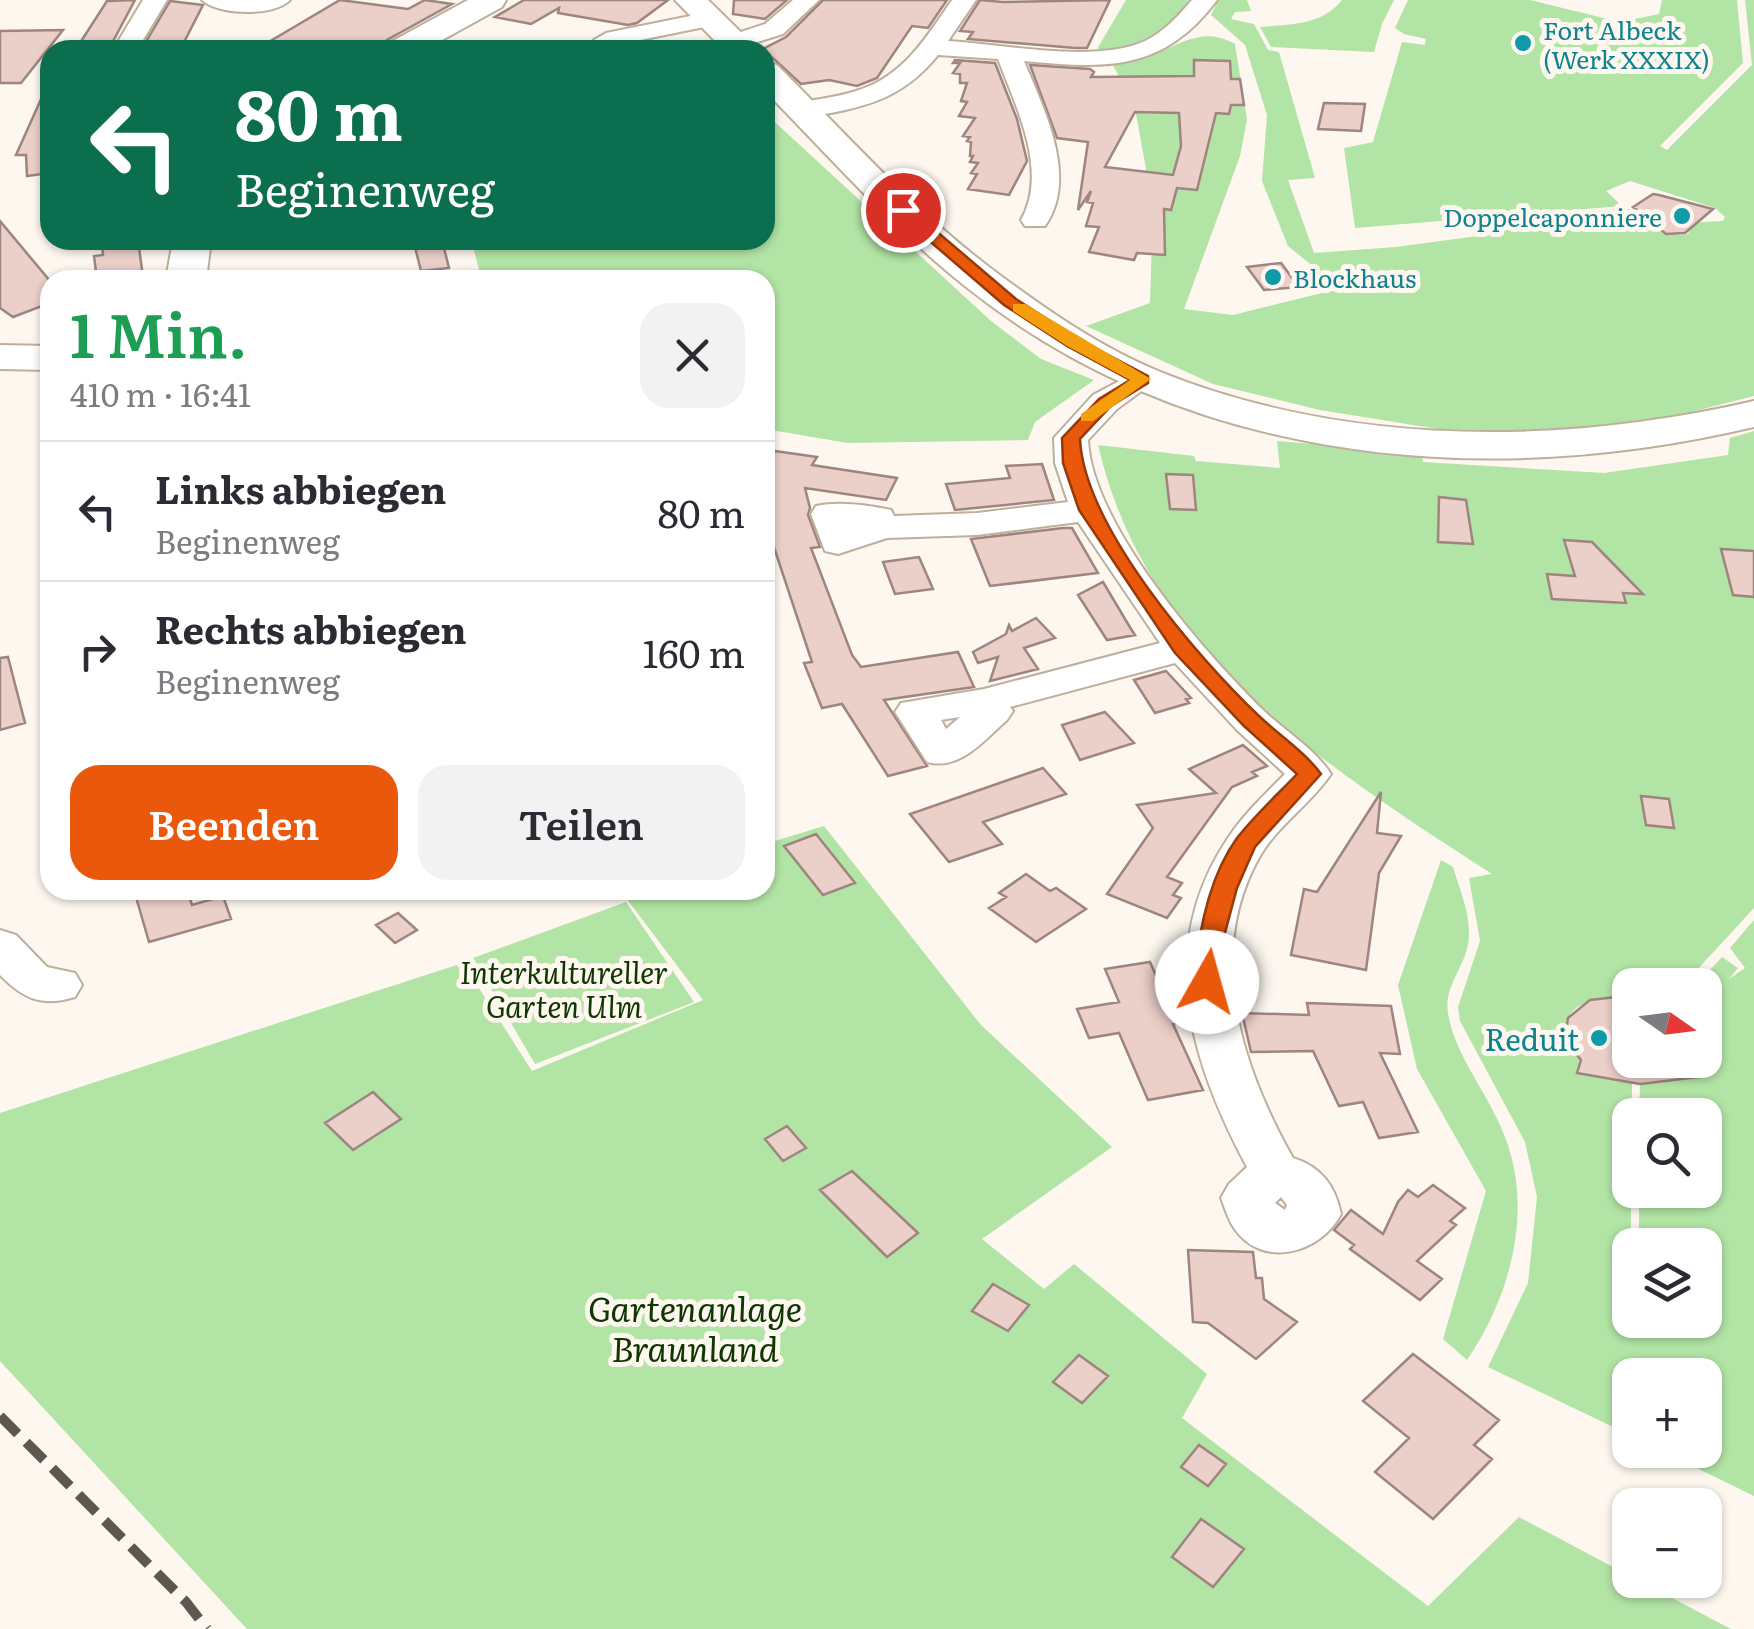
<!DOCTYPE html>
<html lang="de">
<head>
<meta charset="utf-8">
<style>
  :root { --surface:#fff; --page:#f2f2f3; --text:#2b2b33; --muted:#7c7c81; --line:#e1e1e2; --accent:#ea580c }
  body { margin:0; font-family:Literata,serif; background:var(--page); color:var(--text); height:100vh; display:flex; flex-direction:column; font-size:38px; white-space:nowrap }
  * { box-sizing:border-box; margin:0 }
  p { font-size:32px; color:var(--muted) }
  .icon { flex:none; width:55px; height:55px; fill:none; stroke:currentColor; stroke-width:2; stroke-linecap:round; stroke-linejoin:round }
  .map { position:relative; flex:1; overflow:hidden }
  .drawer { position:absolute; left:40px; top:270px; width:735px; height:630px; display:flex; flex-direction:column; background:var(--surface); border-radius:30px; box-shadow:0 2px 8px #0004 }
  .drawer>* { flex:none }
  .top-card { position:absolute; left:40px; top:40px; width:735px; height:210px; border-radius:30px; box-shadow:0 2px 8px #0004; background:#0b6e4f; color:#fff; overflow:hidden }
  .needle { width:65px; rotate:104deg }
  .fabs { position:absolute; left:1612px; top:968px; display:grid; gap:20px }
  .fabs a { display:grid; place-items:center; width:110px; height:110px; border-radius:20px; background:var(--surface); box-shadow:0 2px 8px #0004; font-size:50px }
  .pin { position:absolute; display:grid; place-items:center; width:85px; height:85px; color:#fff; margin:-42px; border:5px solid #fff; border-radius:50%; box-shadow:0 2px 10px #0007 }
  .me { position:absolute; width:110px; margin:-55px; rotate:7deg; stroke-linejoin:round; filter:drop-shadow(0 0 8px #0008) }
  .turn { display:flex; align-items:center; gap:35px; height:210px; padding:0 30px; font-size:45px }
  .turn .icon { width:130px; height:130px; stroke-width:2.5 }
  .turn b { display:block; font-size:70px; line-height:85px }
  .round { display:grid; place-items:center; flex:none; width:105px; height:105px; border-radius:30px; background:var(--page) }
  .head { display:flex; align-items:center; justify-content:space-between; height:170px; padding:0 30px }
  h1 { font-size:60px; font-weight:600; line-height:75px; color:#1e9e55 }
  .button { display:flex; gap:20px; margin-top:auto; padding:20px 30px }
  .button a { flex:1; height:115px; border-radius:30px; background:var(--accent); color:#fff; font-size:40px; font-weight:600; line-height:115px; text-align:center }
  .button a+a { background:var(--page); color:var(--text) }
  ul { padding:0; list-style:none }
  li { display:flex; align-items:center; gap:30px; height:140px; padding:0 30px; border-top:2px solid var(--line) }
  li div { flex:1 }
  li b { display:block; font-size:38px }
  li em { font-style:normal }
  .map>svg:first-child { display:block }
  .green { fill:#b2e4a5 }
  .building { fill:#ebcfc9; stroke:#9e857f; stroke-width:2.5; fill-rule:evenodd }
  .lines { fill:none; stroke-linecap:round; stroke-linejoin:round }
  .minor-casing { stroke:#beaf9c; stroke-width:4 }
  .major-casing { stroke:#beaf9c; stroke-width:4 }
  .minor { fill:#fff; fill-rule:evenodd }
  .major { fill:#fff; fill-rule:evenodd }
  .rail { stroke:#5d5750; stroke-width:10; stroke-dasharray:25 12; stroke-linecap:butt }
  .route { fill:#ea580c; stroke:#983908; stroke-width:2.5 }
  .slow { fill:#f59e0b }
  .culture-dot { fill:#0f9aa8; stroke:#fdf7ef; stroke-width:4 }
  .labels { text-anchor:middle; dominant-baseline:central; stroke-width:10; stroke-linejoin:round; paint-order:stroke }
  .far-culture-label { font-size:25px; fill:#0d838f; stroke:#fdf7ef; text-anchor:start }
  .park-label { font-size:30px; font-style:italic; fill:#0e3701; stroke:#fdf7ef }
  .culture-label { font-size:30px; fill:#0d838f; stroke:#fdf7ef; text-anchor:end }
  .near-park-label { font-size:35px; font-style:italic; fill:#0e3701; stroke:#fdf7ef }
</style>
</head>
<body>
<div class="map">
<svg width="1754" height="1629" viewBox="0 0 1754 1629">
  <rect width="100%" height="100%" fill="#fdf7ef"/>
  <path class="green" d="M1126 0H1189C1160 37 1147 53 1097 49Z
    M1218 0H1247L1251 11 1235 12 1231 19 1254 24 1268 50 1279 52 1315 178 1288 180 1314 253 1396 247 1500 233V221L1631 209C1649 225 1662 239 1688 234L1691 228 1686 223 1723 221 1725 217 1715 208 1630 181 1606 191 1622 206 1355 228 1344 148 1373 142 1402 42 1425 45 1426 39 1404 34 1395 28 1408 0H1530L1620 22 1659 14 1662 0H1737L1743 63 1660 146 1667 150 1752 65 1745 0H1754V396L1676 416 1557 431 1457 432 1320 410 1213 384 1086 326 1150 303 1153 207 1134 103 1110 60C1121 60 1133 61 1143 58 1177 48 1200 24 1235 44L1247 120 1240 156 1184 309 1233 315 1330 291 1315 268 1288 246 1262 181 1267 115 1245 45 1211 15Z
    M1342 0H1394L1382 24 1374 52 1271 47 1260 27C1291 24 1321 26 1342 0Z
    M765 113 991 321 1041 359 1094 380 1035 422 1028 440 848 443 765 429V280H482L471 240H765Z
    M1754 431V908L1683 985H1630V1000C1604 995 1558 1000 1567 1038 1569 1046 1573 1053 1580 1059 1593 1069 1616 1075 1632 1082L1630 1320H1705V1245H1639V1190H1705V1115H1639L1640 1084 1705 1060V985H1696L1722 957 1738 968 1729 979 1745 968 1730 948 1754 920V1496L1660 1450H1705V1375H1630V1435L1488 1367 1528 1283 1537 1197 1525 1142 1460 1021 1458 1007 1480 941 1469 878 1492 874C1325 766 1146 653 1098 445L1194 456 1196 461 1280 468 1277 441 1421 453 1423 462 1604 473 1728 455 1730 438Z
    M824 826 981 1025 1112 1147 982 1239 1044 1289 1074 1264 1207 1374 1182 1418 1428 1606 1519 1517 1630 1576V1580H1638L1731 1629H247L0 1361V1113L463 963 532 1071 703 1000 620 890H765V844Z
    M1441 860 1453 867C1461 894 1474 921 1467 949 1461 971 1444 989 1448 1013 1454 1052 1483 1087 1499 1123 1536 1200 1514 1291 1467 1360L1443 1339 1486 1191 1417 1069 1398 985Z
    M626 902 694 1002 535 1064 473 958Z"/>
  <path class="building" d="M135 0 111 45 78 46 107 1Z
    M340 0 408 9 425 0 452 4 387 40 380 50H255Z
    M524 0H668L637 23 628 25 558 13 559 8 531 24 495 17Z
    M734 0H787L765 19 733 14Z
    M823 0H947L928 28 912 26 877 78 857 86 829 80 801 84 763 49 786 37Z
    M980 0 1003 2 1110 0 1087 48H1075L968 39 973 32 960 31Z
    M170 1 203 5 180 50H141Z
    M63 30 21 83H0V31Z
    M955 60 995 63 1017 119 1027 161 1009 195 968 189 977 174 971 173 978 163 970 162 973 156H970L971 142 967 141 970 137 963 136 975 118 959 116 967 102 961 101 967 83H960V74L953 73 960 63H953Z
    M1194 60 1230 61 1231 79H1240L1244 105H1231L1229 114 1216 113 1197 190 1177 188 1171 210 1164 209 1165 255 1137 253 1134 260 1089 252 1099 227 1086 226 1093 203 1087 202 1091 191 1078 210 1088 142 1057 138 1030 65 1090 69 1094 72 1091 77 1194 76ZM1135 112 1179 113 1181 146 1173 175 1105 167Z
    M50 79V173L27 176 26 155H16Z
    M1324 103 1365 104 1361 131 1318 129Z
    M1653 194 1659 195 1713 209 1685 233 1666 234 1633 207Z
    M0 221 50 281V303L13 317 0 308Z
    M138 240 143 277 97 280 94 256 103 255 102 244Z
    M443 244 449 268 421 271 415 247Z
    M1281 263 1299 287 1264 290 1247 267Z
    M775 451 817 457 812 465 897 478 886 500 805 488 810 508 808 515 820 547 811 548 852 655 861 667 958 652 974 687 884 700 927 766 888 776 842 704 822 708 804 663 812 662 765 520V468Z
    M1042 464 1054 500 955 510 946 484 1010 478 1006 466Z
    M1166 474 1193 475 1196 510 1170 509Z
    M1439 497 1466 500 1473 544 1438 542Z
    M1063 528H1072L1098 573 990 586 971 539Z
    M1564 540 1592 542 1643 594 1623 593 1626 603 1552 599 1547 574 1575 576Z
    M1721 549 1754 551V597L1733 595Z
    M919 557 933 589 895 594 883 562Z
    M1103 582 1131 629 1135 635 1107 640 1078 595Z
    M1036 618 1055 638 1024 648 1038 669 990 681 998 657 978 663 973 652 1006 634 1009 625 1012 631Z
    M8 657 25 723 0 730V658Z
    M1166 671 1191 698 1186 699 1189 703 1155 713 1134 680Z
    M1105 712 1134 743 1080 760 1062 725Z
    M1243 745 1267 766 1252 772 1257 776 1232 787 1167 877 1182 883 1173 895 1181 898 1167 918 1107 894 1153 828 1137 805 1216 793 1189 769Z
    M1043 768 1066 794 983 822 1002 844 949 862 910 814Z
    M1381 792 1377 833 1401 836 1379 873 1366 970 1291 955 1304 889 1317 892Z
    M1641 796 1669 799 1674 828 1646 825Z
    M816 834 855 883 823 895 784 846Z
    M1026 874 1050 891 1056 888 1086 909 1036 942 989 908 1006 897 999 893Z
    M134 890H187L192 905 223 896 231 919 149 942Z
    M398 913 417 930 395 943 376 925Z
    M1150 962 1177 1023 1173 1024 1203 1090 1148 1100 1119 1033 1089 1038 1077 1009 1119 1002 1105 969Z
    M1616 997 1630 999V1060H1706L1707 1076 1640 1084 1577 1073 1581 1060 1569 1045 1566 1031 1568 1018 1590 1000Z
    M1307 1003 1391 1006 1400 1054 1380 1053 1418 1132 1379 1138 1363 1102 1339 1106 1313 1051 1251 1052 1242 1013 1309 1015Z
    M373 1092 401 1119 353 1150 325 1123Z
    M787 1126 806 1148 783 1161 765 1139Z
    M852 1171 918 1233 887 1257 820 1190Z
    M1433 1185 1465 1208 1450 1221 1456 1225 1417 1261 1442 1279 1420 1300 1350 1249 1354 1245 1334 1230 1351 1210 1383 1234 1398 1202 1408 1190 1418 1197Z
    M1188 1250 1253 1252 1256 1278H1262L1264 1299 1297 1322 1256 1359 1208 1323 1193 1322Z
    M993 1284 1029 1305 1008 1331 972 1311Z
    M1413 1354 1499 1420 1474 1445 1492 1459 1433 1519 1375 1472 1409 1438 1363 1401Z
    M1079 1355 1108 1376 1082 1403 1053 1382Z
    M1199 1445 1226 1464 1208 1486 1181 1467Z
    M1201 1519 1244 1549 1213 1587 1172 1557Z"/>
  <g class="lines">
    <defs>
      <path id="minor" d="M143 0H167L137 50H113Z
        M202 0H290C274 17 218 15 202 0Z
        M793 0H819L783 34 735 49 723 42 726 37 765 24Z
        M952 0H976L948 41C1003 44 1095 64 1145 41 1164 32 1178 16 1192 0H1217C1163 72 1106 69 1024 61 1044 110 1079 177 1045 226H1025L1021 220C1049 171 1016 107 998 59L938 55C900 102 860 108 803 118L790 110 794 104C814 99 836 98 856 91 903 77 926 38 952 0Z
        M710 12 719 14 722 19 719 24 606 47 594 40 606 33Z
        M1142 369 1153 372 1158 379 1117 409 1088 440C1092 525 1204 652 1264 711 1286 732 1315 749 1331 774 1311 804 1278 825 1260 856 1204 954 1242 1068 1293 1158 1321 1167 1335 1185 1341 1214 1321 1253 1262 1270 1234 1228 1228 1219 1225 1208 1221 1198L1229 1184 1247 1167C1190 1061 1155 947 1228 838 1244 814 1265 794 1285 774L1237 730 1175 663 1010 707 1013 711 1007 720C984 740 960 771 927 762L895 712 901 703 984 689 1160 643 1078 522 977 535 887 538 838 554 825 551 811 514 816 506C839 501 868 505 891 510L894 516 977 513 1068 502 1055 463 1054 438 1093 395ZM960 717 946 729 941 720ZM1281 1197 1287 1205 1285 1210 1275 1203Z
        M0 930 16 935 47 967 75 973 82 985 75 997C42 1007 23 999 0 975Z"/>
      <path id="major" d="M468 0H506L502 7 424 50H384L389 43Z
        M675 0H708L759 50H724Z
        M765 62 777 65C848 136 916 213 997 273 1047 310 1100 347 1158 371 1345 447 1560 446 1754 401V427C1484 491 1187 464 965 286 892 228 830 157 765 91Z
        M173 240H211L206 280H166Z
        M0 345 50 346V370L0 369Z"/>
    </defs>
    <use href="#minor" class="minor-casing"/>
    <use href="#major" class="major-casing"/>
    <use href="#minor" class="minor"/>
    <use href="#major" class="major"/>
    <path class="rail" d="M0 1416 186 1602 207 1629"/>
  </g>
  <path class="route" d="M897 207H908L1016 299 1078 339 1148 376V383L1111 406 1080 439C1084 526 1197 657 1259 716 1279 735 1305 752 1321 774L1255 847 1237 888 1222 944 1216 988 1207 991 1194 982C1198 935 1208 878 1237 838 1255 815 1277 795 1297 774L1244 726 1175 653 1079 510 1063 463 1062 438 1099 399 1130 380 1067 346 1004 305 897 213Z"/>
  <path class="slow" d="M1013 304H1025L1151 379 1093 421H1081V414L1130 380 1067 346 1013 311Z"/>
  <g class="culture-dot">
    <circle cx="1523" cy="43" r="10"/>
    <circle cx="1682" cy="216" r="10"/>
    <circle cx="1273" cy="277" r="10"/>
    <circle cx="1599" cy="1038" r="10"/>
  </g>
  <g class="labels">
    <g class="far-culture-label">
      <text x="1543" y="29">Fort Albeck<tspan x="1543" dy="29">(Werk XXXIX)</tspan></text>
      <text x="1662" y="216" text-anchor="end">Doppelcaponniere</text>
      <text x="1293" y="277">Blockhaus</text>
    </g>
    <g class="park-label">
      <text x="564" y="971">Interkultureller<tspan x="564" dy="34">Garten Ulm</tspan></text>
    </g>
    <g class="culture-label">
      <text x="1579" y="1038">Reduit</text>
    </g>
    <g class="near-park-label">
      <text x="695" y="1307">Gartenanlage<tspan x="695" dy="40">Braunland</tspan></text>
    </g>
  </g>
</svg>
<div class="fabs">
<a><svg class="needle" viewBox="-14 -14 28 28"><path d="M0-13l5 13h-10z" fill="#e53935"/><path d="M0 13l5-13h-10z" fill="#7c7c81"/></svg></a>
<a><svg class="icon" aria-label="search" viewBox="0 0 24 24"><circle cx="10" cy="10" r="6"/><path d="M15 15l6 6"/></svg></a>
<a><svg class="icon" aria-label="layers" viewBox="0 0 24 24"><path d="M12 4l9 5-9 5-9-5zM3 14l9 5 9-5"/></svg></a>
<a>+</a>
<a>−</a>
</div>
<div class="pin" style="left:903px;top:210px;background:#d93025"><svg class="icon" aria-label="arrive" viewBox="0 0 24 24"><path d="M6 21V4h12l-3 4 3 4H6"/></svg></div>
<svg class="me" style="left:1207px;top:982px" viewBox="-20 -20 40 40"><circle r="19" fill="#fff"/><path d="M0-13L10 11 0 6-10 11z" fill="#ea580c"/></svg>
<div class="top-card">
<div class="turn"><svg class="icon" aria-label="left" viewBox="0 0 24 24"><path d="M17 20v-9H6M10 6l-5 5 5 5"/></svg><div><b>80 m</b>Beginenweg</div></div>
</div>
<section class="drawer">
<div class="head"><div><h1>1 Min.</h1><p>410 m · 16:41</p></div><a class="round"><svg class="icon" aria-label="close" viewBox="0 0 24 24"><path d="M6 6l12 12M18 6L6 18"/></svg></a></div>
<ul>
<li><svg class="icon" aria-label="left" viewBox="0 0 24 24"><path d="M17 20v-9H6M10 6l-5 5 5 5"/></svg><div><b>Links abbiegen</b><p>Beginenweg</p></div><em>80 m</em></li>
<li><svg class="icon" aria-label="right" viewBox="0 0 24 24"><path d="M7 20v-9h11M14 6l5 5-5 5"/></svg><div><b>Rechts abbiegen</b><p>Beginenweg</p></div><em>160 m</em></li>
</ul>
<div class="button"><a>Beenden</a><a>Teilen</a></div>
</section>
</div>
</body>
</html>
